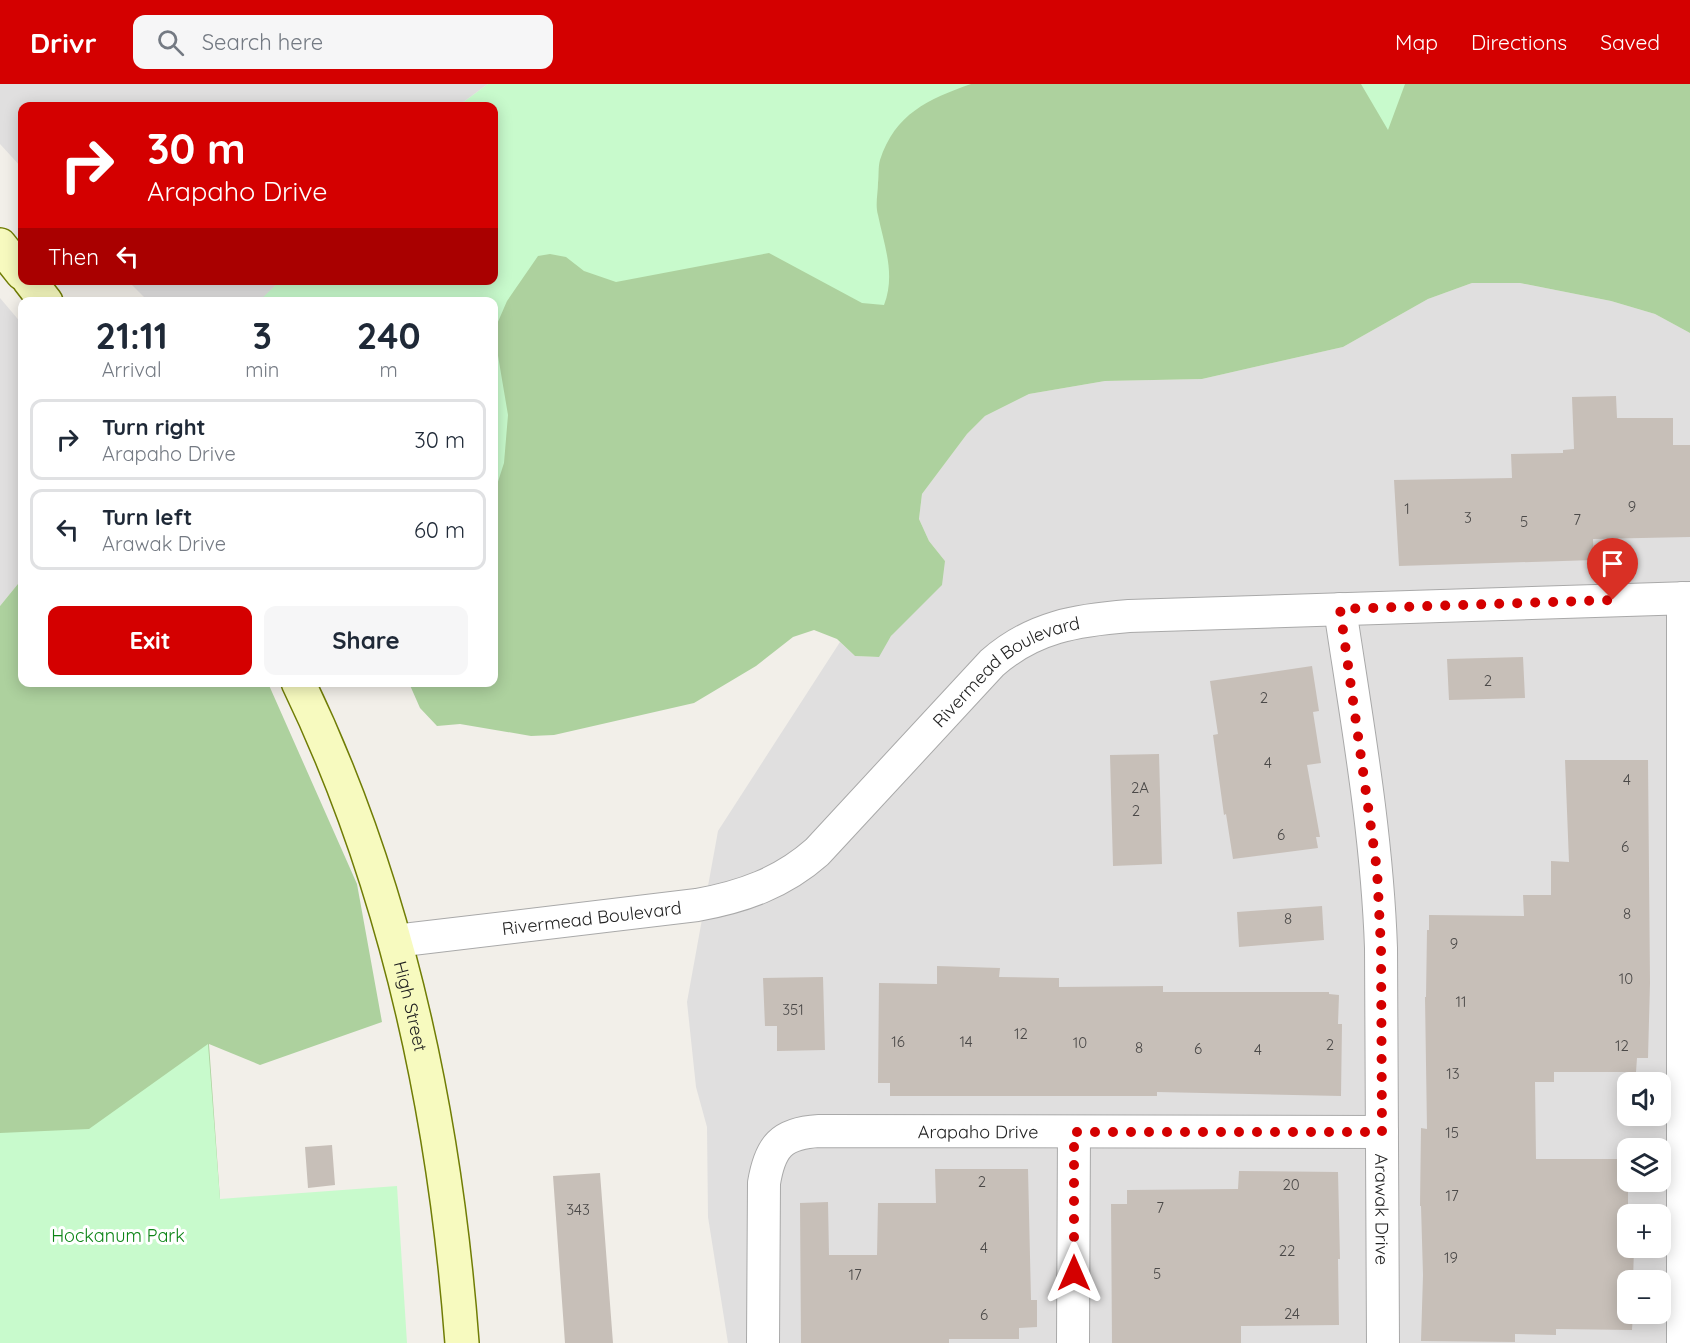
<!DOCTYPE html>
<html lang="en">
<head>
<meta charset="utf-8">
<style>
  :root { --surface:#fff; --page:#f6f6f7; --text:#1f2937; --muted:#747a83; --line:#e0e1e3; --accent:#d40000 }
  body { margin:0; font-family:Quicksand,sans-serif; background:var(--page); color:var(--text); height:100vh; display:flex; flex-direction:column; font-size:22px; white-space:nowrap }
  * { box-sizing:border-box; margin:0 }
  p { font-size:20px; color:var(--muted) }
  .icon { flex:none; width:33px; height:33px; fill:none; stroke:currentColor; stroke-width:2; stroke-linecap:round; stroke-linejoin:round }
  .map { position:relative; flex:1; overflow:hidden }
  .drawer { position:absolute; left:18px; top:213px; width:480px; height:390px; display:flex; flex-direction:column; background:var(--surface); border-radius:12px; box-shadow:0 3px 15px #0003 }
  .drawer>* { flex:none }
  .banner { position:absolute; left:18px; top:18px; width:480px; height:183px; border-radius:12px; box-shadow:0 3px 15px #0003; background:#d40000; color:#fff; overflow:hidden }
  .tools { position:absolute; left:1617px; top:988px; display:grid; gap:12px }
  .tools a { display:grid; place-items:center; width:54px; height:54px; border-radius:12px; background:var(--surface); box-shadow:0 3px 15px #0003; font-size:30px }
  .pin { position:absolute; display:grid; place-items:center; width:51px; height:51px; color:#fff; margin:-62px -26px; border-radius:50% 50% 50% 0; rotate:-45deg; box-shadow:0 0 6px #0007 }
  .pin .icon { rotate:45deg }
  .me { position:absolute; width:66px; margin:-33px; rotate:0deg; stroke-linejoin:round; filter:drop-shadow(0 0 4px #0008) }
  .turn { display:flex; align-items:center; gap:21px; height:126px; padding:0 30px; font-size:27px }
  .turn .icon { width:78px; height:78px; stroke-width:2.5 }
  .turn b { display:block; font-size:42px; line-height:51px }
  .then { display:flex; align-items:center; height:57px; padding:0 30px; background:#0003; gap:12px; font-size:22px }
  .eta { display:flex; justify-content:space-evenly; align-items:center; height:102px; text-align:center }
  .eta b { font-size:36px; font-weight:800; line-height:42px }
  .primary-button { display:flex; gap:12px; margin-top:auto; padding:12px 30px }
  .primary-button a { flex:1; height:69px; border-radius:12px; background:var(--accent); color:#fff; font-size:24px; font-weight:800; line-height:69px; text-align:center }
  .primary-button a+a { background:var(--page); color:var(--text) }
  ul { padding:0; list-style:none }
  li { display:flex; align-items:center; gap:18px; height:81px; margin:0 12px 9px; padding:0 18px; border:3px solid var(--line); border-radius:12px }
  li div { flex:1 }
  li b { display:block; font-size:22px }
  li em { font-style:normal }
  header { display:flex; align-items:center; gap:36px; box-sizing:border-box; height:84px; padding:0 30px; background:var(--accent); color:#fff }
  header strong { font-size:28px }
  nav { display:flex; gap:33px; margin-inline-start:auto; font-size:21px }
  .search { width:420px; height:54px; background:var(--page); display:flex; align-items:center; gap:15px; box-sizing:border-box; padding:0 21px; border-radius:12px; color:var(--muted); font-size:22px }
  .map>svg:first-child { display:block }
  .residential { fill:#e0dfdf; fill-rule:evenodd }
  .forest { fill:#add19e }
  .park { fill:#c8facc }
  .building { fill:#c7bfb8 }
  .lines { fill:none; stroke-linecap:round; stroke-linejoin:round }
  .street-casing { stroke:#a9a9a9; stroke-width:34 }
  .secondary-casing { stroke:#707d05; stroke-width:36 }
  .street { stroke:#fff; stroke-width:32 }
  .secondary { stroke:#f7fabf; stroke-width:33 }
  .route { stroke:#d40000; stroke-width:10; stroke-dasharray:0 18 }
  .labels { text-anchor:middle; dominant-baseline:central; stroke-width:6; stroke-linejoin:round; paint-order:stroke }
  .number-label { font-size:15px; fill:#4b4948 }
  .street-label { font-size:18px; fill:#222; stroke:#fff }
  .park-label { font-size:18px; fill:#0c8416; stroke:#fff }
</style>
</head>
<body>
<header>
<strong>Drivr</strong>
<div class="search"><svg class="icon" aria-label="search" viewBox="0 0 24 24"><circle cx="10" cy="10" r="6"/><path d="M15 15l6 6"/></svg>Search here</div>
<nav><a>Map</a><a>Directions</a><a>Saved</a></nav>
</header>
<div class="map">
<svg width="1690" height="1259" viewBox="0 0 1690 1259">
  <rect width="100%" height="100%" fill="#f2efe9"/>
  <path class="residential" d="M0 0H488L458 22H22V84L0 60Z
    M128 197H280L259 218 148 217Z
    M1472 199H1520L1611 217 1655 230 1690 249V1259H728L708 1133 707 1043 696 1003 687 918 718 747 840 558 855 572 878 573 891 552 945 477 929 457 919 435 922 410 967 350 985 332 1029 310 1105 297 1202 295 1343 263 1428 215ZM1628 999H1660V1032H1628ZM1628 1065H1660V1098H1628ZM1628 1131H1660V1164H1628ZM1628 1197H1660V1230H1628Z
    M0 214 22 240V495L0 522Z"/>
  <path class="forest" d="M509 0H1690V249L1655 230 1611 217 1520 199H1472L1428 215 1343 263 1202 295 1105 297 1029 310 985 332 967 350 922 410 919 435 929 457 945 477 942 501 891 552 879 573 855 572 837 555 814 546 793 553 756 582 694 619 554 651 531 652 460 640 437 642 420 624 409 599 494 598V218H298L494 196V22Z
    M22 495V598L268 599 357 800 382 938 260 981 209 960 220 1115 0 1259V522Z"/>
  <path class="park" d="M488 0H971C928 15 895 30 880 76 878 83 879 92 878 99 878 109 875 121 878 131 884 161 896 190 884 221L862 219 769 169 616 198 584 187 566 173 550 170 538 172 507 217 494 247V218L259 217 280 197 494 196V22H458Z
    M1361 0H1405L1388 46Z
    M494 248 508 331 504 379 494 410Z
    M208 960 220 1115 397 1102 407 1259H0V1049L89 1045Z"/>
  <path class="building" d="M1616 312 1617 334H1673V361H1690V453L1593 455 1594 476 1399 482 1394 396 1512 394 1511 370 1563 369V366L1574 365 1572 313Z
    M1523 573 1525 614 1449 616 1447 575Z
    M1312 582 1319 627 1313 628 1321 679 1307 681 1320 753H1316L1318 764 1233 775 1226 730 1224 731 1213 651 1218 650 1210 597Z
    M1159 670 1162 780 1113 782 1110 671Z
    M1565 676H1648L1650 899 1648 974H1637L1636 988H1554V998H1535L1536 1075H1628V1164H1634L1633 1197H1628V1230H1633L1632 1246 1556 1245V1251L1515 1250V1258L1421 1257 1423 1191 1421 1122H1420L1421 1044 1427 1045 1425 913H1426L1427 846H1429V831L1524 832 1523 811H1551V777L1569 778Z
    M1322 822 1324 856 1239 863 1237 828Z
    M937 882 1000 884 999 893 1059 894V903L1163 902V908H1329V910L1339 911 1338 940H1342L1341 1012 1157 1008V1012H890V999H878L879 899 937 900Z
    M823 893 825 966 777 967V942H765L763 894Z
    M332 1061 335 1101 308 1104 305 1063Z
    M935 1085H1028L1031 1216H1037V1243L1019 1244V1255H949V1259H801L800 1119 828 1118 829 1171H877L878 1119H936Z
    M1239 1087 1338 1088 1340 1175H1338L1339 1241 1241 1242V1259H1112L1111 1120H1127V1106L1238 1105Z
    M600 1089 613 1259H565L553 1092Z"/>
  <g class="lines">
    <defs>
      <g id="street">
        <path id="s1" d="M1340 525C1357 638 1377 750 1381 864L1383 1259"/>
        <path id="s2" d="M395 857 697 821C742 813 782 799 817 768L992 579C1033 543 1077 536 1129 532L1690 514"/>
        <path id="s3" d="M763 1259 764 1099C770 1063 781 1049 819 1047L1382 1048"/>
        <path d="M1073 1259 1074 1048"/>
        <path d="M1683 1259V514"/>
      </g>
      <g id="secondary">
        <path d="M0 161 22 189"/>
        <path d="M29 196 46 218"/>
        <path id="s4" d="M298 598C398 805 445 1031 462 1259"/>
      </g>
    </defs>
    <use href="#street" class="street-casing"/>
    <use href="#secondary" class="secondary-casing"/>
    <use href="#street" class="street"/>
    <use href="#secondary" class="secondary"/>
  </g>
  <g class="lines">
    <path class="route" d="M1074 1189V1048H1382L1381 864 1377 786 1340 525 1613 516"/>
  </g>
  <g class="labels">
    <g class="number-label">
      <text x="1632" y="422">9</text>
      <text x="1407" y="424">1</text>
      <text x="1468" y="433">3</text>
      <text x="1577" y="435">7</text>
      <text x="1524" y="437">5</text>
      <text x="1488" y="596">2</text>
      <text x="1264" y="613">2</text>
      <text x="1268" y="678">4</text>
      <text x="1627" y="695">4</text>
      <text x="1140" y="703">2A</text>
      <text x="1136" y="726">2</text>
      <text x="1281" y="750">6</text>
      <text x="1625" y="762">6</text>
      <text x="1627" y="829">8</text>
      <text x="1288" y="834">8</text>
      <text x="1454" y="859">9</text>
      <text x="1626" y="894">10</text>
      <text x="1461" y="917">11</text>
      <text x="793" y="925">351</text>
      <text x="1021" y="949">12</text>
      <text x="898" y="957">16</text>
      <text x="966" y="957">14</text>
      <text x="1080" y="958">10</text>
      <text x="1330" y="960">2</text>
      <text x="1622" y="961">12</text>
      <text x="1139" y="963">8</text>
      <text x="1198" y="964">6</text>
      <text x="1258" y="965">4</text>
      <text x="1453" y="989">13</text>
      <text x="1452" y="1048">15</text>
      <text x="982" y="1097">2</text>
      <text x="1291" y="1100">20</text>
      <text x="1452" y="1111">17</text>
      <text x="1160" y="1123">7</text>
      <text x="578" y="1125">343</text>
      <text x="984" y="1163">4</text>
      <text x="1287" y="1166">22</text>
      <text x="1451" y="1173">19</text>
      <text x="1157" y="1189">5</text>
      <text x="855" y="1190">17</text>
      <text x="1292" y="1229">24</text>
      <text x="984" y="1230">6</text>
    </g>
    <g class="street-label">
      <text stroke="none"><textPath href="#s2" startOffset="702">Rivermead Boulevard</textPath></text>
      <text stroke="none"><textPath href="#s2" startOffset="198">Rivermead Boulevard</textPath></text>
      <text stroke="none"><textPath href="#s4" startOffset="344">High Street</textPath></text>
      <text stroke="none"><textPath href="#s3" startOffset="404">Arapaho Drive</textPath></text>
      <text stroke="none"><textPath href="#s1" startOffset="603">Arawak Drive</textPath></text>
    </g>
    <g class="park-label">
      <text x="118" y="1151">Hockanum Park</text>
    </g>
  </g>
</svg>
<div class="tools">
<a><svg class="icon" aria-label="sound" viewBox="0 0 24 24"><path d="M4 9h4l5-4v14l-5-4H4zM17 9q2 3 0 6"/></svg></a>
<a><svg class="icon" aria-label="layers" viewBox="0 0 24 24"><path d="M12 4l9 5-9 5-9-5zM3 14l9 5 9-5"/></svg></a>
<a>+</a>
<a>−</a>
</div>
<div class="pin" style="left:1613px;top:516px;background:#d93025"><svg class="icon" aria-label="arrive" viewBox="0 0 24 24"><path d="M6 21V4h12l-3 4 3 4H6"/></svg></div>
<svg class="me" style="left:1074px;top:1189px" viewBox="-20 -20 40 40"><path d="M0-17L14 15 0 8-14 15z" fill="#d40000" stroke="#fff" stroke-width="4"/></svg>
<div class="banner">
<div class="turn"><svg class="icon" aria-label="right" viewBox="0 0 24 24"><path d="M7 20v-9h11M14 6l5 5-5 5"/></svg><div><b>30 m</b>Arapaho Drive</div></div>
<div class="then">Then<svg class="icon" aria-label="left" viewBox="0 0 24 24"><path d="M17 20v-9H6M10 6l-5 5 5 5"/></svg></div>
</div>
<section class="drawer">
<div class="eta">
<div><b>21:11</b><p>Arrival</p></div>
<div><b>3</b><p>min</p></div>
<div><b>240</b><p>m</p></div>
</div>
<ul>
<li><svg class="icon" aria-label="right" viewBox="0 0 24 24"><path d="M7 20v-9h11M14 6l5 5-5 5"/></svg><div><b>Turn right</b><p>Arapaho Drive</p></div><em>30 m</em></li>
<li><svg class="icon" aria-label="left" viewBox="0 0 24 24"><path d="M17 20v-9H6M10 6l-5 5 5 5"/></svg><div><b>Turn left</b><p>Arawak Drive</p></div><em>60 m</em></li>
</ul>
<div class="primary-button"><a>Exit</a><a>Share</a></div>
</section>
</div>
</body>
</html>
